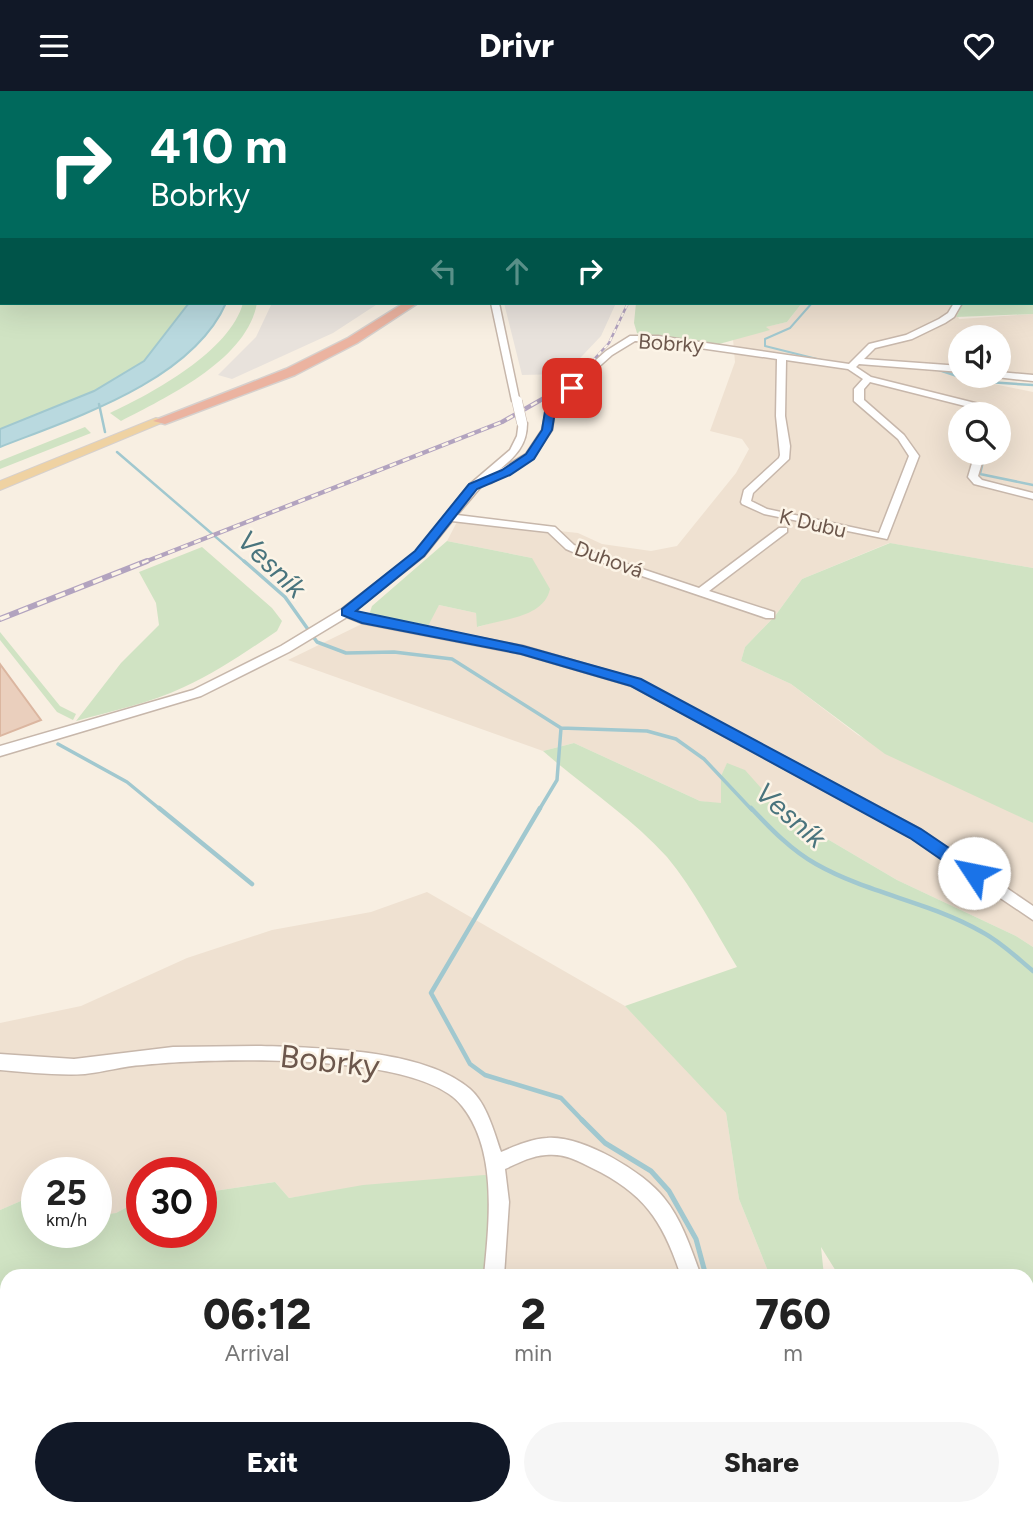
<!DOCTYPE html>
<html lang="en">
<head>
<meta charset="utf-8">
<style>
  :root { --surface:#fff; --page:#f6f6f6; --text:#222; --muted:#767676; --accent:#111827 }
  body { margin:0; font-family:Figtree,sans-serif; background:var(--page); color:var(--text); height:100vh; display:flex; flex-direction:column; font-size:26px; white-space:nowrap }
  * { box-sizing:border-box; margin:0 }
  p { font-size:23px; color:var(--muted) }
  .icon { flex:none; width:38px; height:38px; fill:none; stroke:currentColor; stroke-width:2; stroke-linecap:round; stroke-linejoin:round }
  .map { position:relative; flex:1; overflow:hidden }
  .side { position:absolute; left:0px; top:1178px; width:1034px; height:247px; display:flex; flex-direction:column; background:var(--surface); border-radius:21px 21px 0 0; box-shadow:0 7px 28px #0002 }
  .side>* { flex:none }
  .guide { position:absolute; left:0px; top:0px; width:1034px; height:214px; box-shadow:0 7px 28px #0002; background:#00695c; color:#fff; overflow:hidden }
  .fabs { position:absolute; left:948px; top:234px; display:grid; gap:14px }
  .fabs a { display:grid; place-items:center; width:63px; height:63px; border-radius:50%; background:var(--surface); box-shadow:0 7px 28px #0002; font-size:35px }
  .speed { position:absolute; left:21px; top:1066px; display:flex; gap:14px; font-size:35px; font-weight:700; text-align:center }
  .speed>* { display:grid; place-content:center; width:91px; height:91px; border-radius:50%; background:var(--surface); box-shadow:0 7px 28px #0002; line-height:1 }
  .speed small { font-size:18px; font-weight:400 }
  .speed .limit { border:10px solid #d22; background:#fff; color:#111 }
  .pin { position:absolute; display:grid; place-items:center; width:60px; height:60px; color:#fff; margin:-30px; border-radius:14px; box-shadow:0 4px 10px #0006 }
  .me { position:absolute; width:77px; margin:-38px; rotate:304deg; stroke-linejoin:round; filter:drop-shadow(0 0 5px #0008) }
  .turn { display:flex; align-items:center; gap:24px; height:147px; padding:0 35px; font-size:32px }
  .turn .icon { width:91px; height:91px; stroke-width:2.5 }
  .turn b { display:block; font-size:49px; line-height:60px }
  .lanes { display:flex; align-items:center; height:66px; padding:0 35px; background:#0003; justify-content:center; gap:35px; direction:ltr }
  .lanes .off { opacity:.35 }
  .eta { display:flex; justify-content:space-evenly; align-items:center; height:119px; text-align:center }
  .eta b { font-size:42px; font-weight:800; line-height:49px }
  .cta { display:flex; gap:14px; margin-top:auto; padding:14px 35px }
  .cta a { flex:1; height:80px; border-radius:42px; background:var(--accent); color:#fff; font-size:28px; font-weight:800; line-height:80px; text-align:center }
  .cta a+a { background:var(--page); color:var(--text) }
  header { display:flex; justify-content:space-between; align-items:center; height:91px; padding:0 35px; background:var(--accent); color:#fff; font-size:32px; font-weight:800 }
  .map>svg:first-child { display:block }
  .residential { fill:#efe1d1; fill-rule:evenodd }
  .industrial { fill:#e8e2dc }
  .green { fill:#d0e3c3 }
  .water { fill:#b9d9df; stroke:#a1c8cf; stroke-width:2 }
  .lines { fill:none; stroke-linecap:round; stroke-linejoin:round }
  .stream-far4 { stroke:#a1c8cf; stroke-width:2 }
  .stream-far3 { stroke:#a1c8cf; stroke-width:2.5 }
  .stream-far2 { stroke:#a1c8cf; stroke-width:3.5 }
  .stream-far1 { stroke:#a1c8cf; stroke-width:4.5 }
  .stream { stroke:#a1c8cf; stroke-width:5 }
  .building { fill:#eacfbd; stroke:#dbb6a0; stroke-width:2 }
  .minor-casing { stroke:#c7b7ab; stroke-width:3 }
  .major-casing { stroke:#d6d0cd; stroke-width:2 }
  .highway-casing { stroke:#d6d0cd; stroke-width:3 }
  .minor { fill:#fff; fill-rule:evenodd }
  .major { fill:#efd2a2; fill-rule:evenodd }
  .highway { fill:#ebb3a0; fill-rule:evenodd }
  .rail-far2-casing { stroke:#b2a3bf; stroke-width:2.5 }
  .rail-far1-casing { stroke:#b2a3bf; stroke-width:4.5 }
  .rail-casing { stroke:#b2a3bf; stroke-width:6 }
  .rail-far2 { stroke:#fcf4e7; stroke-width:2; stroke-dasharray:4.5; stroke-linecap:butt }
  .rail-far1 { stroke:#fcf4e7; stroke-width:2.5; stroke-dasharray:7; stroke-linecap:butt }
  .rail { stroke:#fcf4e7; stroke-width:3.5; stroke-dasharray:10; stroke-linecap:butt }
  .minor-bridge-far1-casing { stroke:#c7b7ab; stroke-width:7; stroke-linecap:butt }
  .minor-bridge-casing { stroke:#c7b7ab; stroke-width:11; stroke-linecap:butt }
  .minor-bridge-far1 { stroke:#fff; stroke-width:6 }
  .minor-bridge { stroke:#fff; stroke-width:10 }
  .route { fill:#1a73e8; stroke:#114b97; stroke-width:2 }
  .labels { text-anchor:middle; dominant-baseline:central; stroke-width:5; stroke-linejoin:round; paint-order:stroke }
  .far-street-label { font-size:21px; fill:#6c574c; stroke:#fcf4e7 }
  .water-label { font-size:28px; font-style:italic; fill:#49747d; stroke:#fcf4e7 }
  .near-street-label { font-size:32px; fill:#6c574c; stroke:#fcf4e7 }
</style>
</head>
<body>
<header><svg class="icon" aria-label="menu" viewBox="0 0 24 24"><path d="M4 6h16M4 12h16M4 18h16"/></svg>Drivr<svg class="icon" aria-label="heart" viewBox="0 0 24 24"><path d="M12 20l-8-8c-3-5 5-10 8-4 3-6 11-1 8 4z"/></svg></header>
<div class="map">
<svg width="1033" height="1424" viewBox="0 0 1033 1424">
  <rect width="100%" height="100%" fill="#f8efe2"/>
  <path class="residential" d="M802 212H963L957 223 959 228 1033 223V291L989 287 984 291 1033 301V477L889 452 802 488 775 525 745 556 741 570 791 593 858 644 1033 732V856L1016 845 897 789 829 749 778 716 744 679 727 673 721 685V713L700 710 574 652 543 660 288 569 374 527 410 534 439 514 476 522 478 536 504 528 532 467 447 450 458 429 578 442 602 453 651 460 677 455 736 382 749 358 742 348 710 340 735 271 733 248 768 239 765 236 787 231ZM961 247H999V285H961ZM961 324H999V362H961Z
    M427 801 625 915 695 987 726 1022 739 1108 770 1185H487L379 1093 289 1107 275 1091 201 1102V1082H142V1108L116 1122 100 1126 96 1125V1082H37V1103L0 1119V932L81 915 187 867 272 839 371 821Z"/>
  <path class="industrial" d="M272 212H379L333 242 232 288 218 284 256 246Z
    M504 212H616L601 245 565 283 522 284Z"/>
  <path class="green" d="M595 0H1033V94L1032 2Z
    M0 49 2 212H189L145 270 94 300 0 338Z
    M1033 163V223L956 226 963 212H1032Z
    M243 212H257C247 269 167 306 121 330L110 322C153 302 230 260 243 212Z
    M636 212H802L787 231 766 236 770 239 719 253 641 244 637 242 634 232Z
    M85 336 91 342 0 378V370Z
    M447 450 532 467 550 498C544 527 502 528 477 536L476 522 439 514 427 537 369 524 372 515Z
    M890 452 1033 477V732L885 663 791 593 741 570 745 556 775 525 802 488Z
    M202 456 272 517 282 530 277 540C247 560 217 581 184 596 150 612 112 620 76 630L121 572 159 534 156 512 139 481Z
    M0 541 60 615 76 623 73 629 57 621 0 549Z
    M574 652 700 710 721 712V685L727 672 745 679 778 716 829 749 897 789 1016 845 1033 856V1424H841L845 1418H1027V1185H839L821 1156 824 1185H770L739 1108 726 1022 625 915 737 876C715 840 694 798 667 766 630 725 584 696 543 660Z
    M484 1084 491 1085 487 1185H7V1418H404L413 1424H0V1119L37 1103V1141H96V1125L116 1122 142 1108V1141H201V1102L275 1091 289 1107 363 1094Z
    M418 1418H774L783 1424H414Z"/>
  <path class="water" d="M189 212H226C192 290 74 327 0 356V338L94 300 144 270Z"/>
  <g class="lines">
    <path class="stream-far4" d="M623 0 626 2
      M372 2 380 0
      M812 212 790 237 765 248V255L825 270"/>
    <path class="stream-far3" d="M939 279 972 290 1033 294
      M99 313 105 341
      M117 361 246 472
      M985 362 980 383 1033 394"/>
    <path class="stream-far2" d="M244 470 285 506 317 551 346 562 394 561 452 568 561 637 647 640 676 648 704 668 752 719
      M58 653 127 691 161 719
      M539 719 557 689 561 637"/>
    <path class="stream-far1" d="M159 717 252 793
      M540 717 431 902 470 973 485 984 561 1007 584 1031
      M751 717C771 738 791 759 816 773 869 803 930 811 982 841 1001 851 1016 866 1033 880"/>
    <path class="stream" d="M582 1029 605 1052 651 1080 669 1100 696 1148 706 1185
      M753 1418 754 1424"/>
  </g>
  <path class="building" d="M0 573 41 629 0 645Z"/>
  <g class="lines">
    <defs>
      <path id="minor" d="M0 46H2V50H0Z
        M1032 121H1033V125H1032Z
        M491 212H499L520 312 512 310Z
        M954 212H962L954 226 945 232 912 248 875 257 864 268 961 275V281L859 273 856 276 871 286 979 313 993 324H982L973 317 870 291 864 298V309L904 344 919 365 887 448 764 423 742 413 741 411 744 399 779 367 780 364 776 325 777 268 658 251 635 250 612 264 555 315 552 339 533 367 491 392H484L457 424 555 436 574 454 588 460 699 497 779 437H787V441L709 500 774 521V527H766L580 464 566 458 548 441 452 430 424 465 354 520 365 525 523 555 640 589 920 738 1033 815V829L910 746 632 595 522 563 362 532 347 526 289 561 201 605 0 665V655L193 599 281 555 342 518 416 461 469 394 510 359 517 345 519 330 527 332C527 354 516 365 499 379L526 363 542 339 548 312 606 260 630 245H658L849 273 869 253 906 244 939 228 948 222ZM786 269 848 278 863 288 854 298V310L898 348 909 365 879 442 767 418 751 410 753 402 789 368 790 355 785 325Z
        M999 281 1033 284V290L996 286 999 285Z
        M975 362H985L978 385 982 389 1033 402V408L974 393 968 386Z
        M261 955C320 957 424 958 470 998 487 1013 494 1041 501 1061 515 1055 531 1048 547 1047 581 1044 643 1080 664 1107 682 1129 691 1158 701 1185H681C663 1130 644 1102 592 1077 577 1069 563 1062 546 1064 531 1065 518 1072 505 1078L509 1111 504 1185H484C489 1132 498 1060 462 1015 420 960 209 967 143 974 123 975 104 981 85 983 57 985 28 981 0 979V963L74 968 173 956Z
        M394 1418H418L416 1424H392Z"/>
      <path id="major" d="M459 0H465V2H459Z
        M156 327 166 330 0 399V390Z"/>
      <path id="highway" d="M443 0H451L452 2H444Z
        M404 212H418L357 252 295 284 165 333 153 330 286 278 348 247Z"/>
    </defs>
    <use href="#minor" class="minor-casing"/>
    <use href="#major" class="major-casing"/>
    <use href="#highway" class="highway-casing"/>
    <use href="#minor" class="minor"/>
    <use href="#major" class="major"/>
    <use href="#highway" class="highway"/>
    <defs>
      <path id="rail-far2" d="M586 277 609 252 628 212"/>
      <path id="rail-far1" d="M142 472 502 331 560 298 588 275"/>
      <path id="rail" d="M0 528 147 470"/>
    </defs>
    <use href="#rail-far2" class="rail-far2-casing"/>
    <use href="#rail-far1" class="rail-far1-casing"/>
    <use href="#rail" class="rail-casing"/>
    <use href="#rail-far2" class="rail-far2"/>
    <use href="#rail-far1" class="rail-far1"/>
    <use href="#rail" class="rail"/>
    <defs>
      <path id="minor-bridge-far1" d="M423 2 437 0"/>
      <path id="minor-bridge" d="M517 310 522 332"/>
    </defs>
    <use href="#minor-bridge-far1" class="minor-bridge-far1-casing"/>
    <use href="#minor-bridge" class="minor-bridge-casing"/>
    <use href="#minor-bridge-far1" class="minor-bridge-far1"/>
    <use href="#minor-bridge" class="minor-bridge"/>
  </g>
  <path class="route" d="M568 295 577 297 556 315 552 339 534 368 510 384 477 398 424 465 356 520 523 555 641 588 921 738 980 778 983 782 980 787H968L910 747 631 595 521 563 362 532 342 524V518L415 460 469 393 502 379 526 363 542 339 546 314Z"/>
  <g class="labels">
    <g class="far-street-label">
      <text transform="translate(671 252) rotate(4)">Bobrky</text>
      <text transform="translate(813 432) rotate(13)">K Dubu</text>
      <text transform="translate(609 468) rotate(20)">Duhová</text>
    </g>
    <g class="water-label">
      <text transform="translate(272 473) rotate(44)">Vesník</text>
      <text transform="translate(791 724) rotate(41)">Vesník</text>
    </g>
    <g class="near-street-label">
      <text transform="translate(330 970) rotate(6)">Bobrky</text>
    </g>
  </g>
</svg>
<div class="fabs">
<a><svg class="icon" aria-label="sound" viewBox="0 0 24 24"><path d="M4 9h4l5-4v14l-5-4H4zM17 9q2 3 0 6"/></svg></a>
<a><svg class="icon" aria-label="search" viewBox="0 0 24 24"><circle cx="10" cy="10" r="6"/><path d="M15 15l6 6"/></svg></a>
</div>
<div class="speed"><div>25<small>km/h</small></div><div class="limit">30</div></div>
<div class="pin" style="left:572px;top:297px;background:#d93025"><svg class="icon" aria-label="arrive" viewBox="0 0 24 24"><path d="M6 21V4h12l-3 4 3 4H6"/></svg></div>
<svg class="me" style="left:974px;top:782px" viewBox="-20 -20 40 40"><circle r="19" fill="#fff"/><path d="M0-13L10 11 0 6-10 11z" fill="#1a73e8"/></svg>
<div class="guide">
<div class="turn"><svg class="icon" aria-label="right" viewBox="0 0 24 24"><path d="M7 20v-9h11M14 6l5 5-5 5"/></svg><div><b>410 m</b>Bobrky</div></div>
<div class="lanes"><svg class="icon off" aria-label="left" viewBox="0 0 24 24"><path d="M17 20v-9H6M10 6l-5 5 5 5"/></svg><svg class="icon off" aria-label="ahead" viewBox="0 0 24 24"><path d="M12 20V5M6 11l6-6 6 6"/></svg><svg class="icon" aria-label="right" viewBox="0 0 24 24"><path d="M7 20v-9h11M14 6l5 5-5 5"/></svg></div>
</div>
<section class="side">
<div class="eta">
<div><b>06:12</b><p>Arrival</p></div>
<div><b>2</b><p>min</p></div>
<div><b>760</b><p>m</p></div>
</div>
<div class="cta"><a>Exit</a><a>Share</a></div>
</section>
</div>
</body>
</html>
